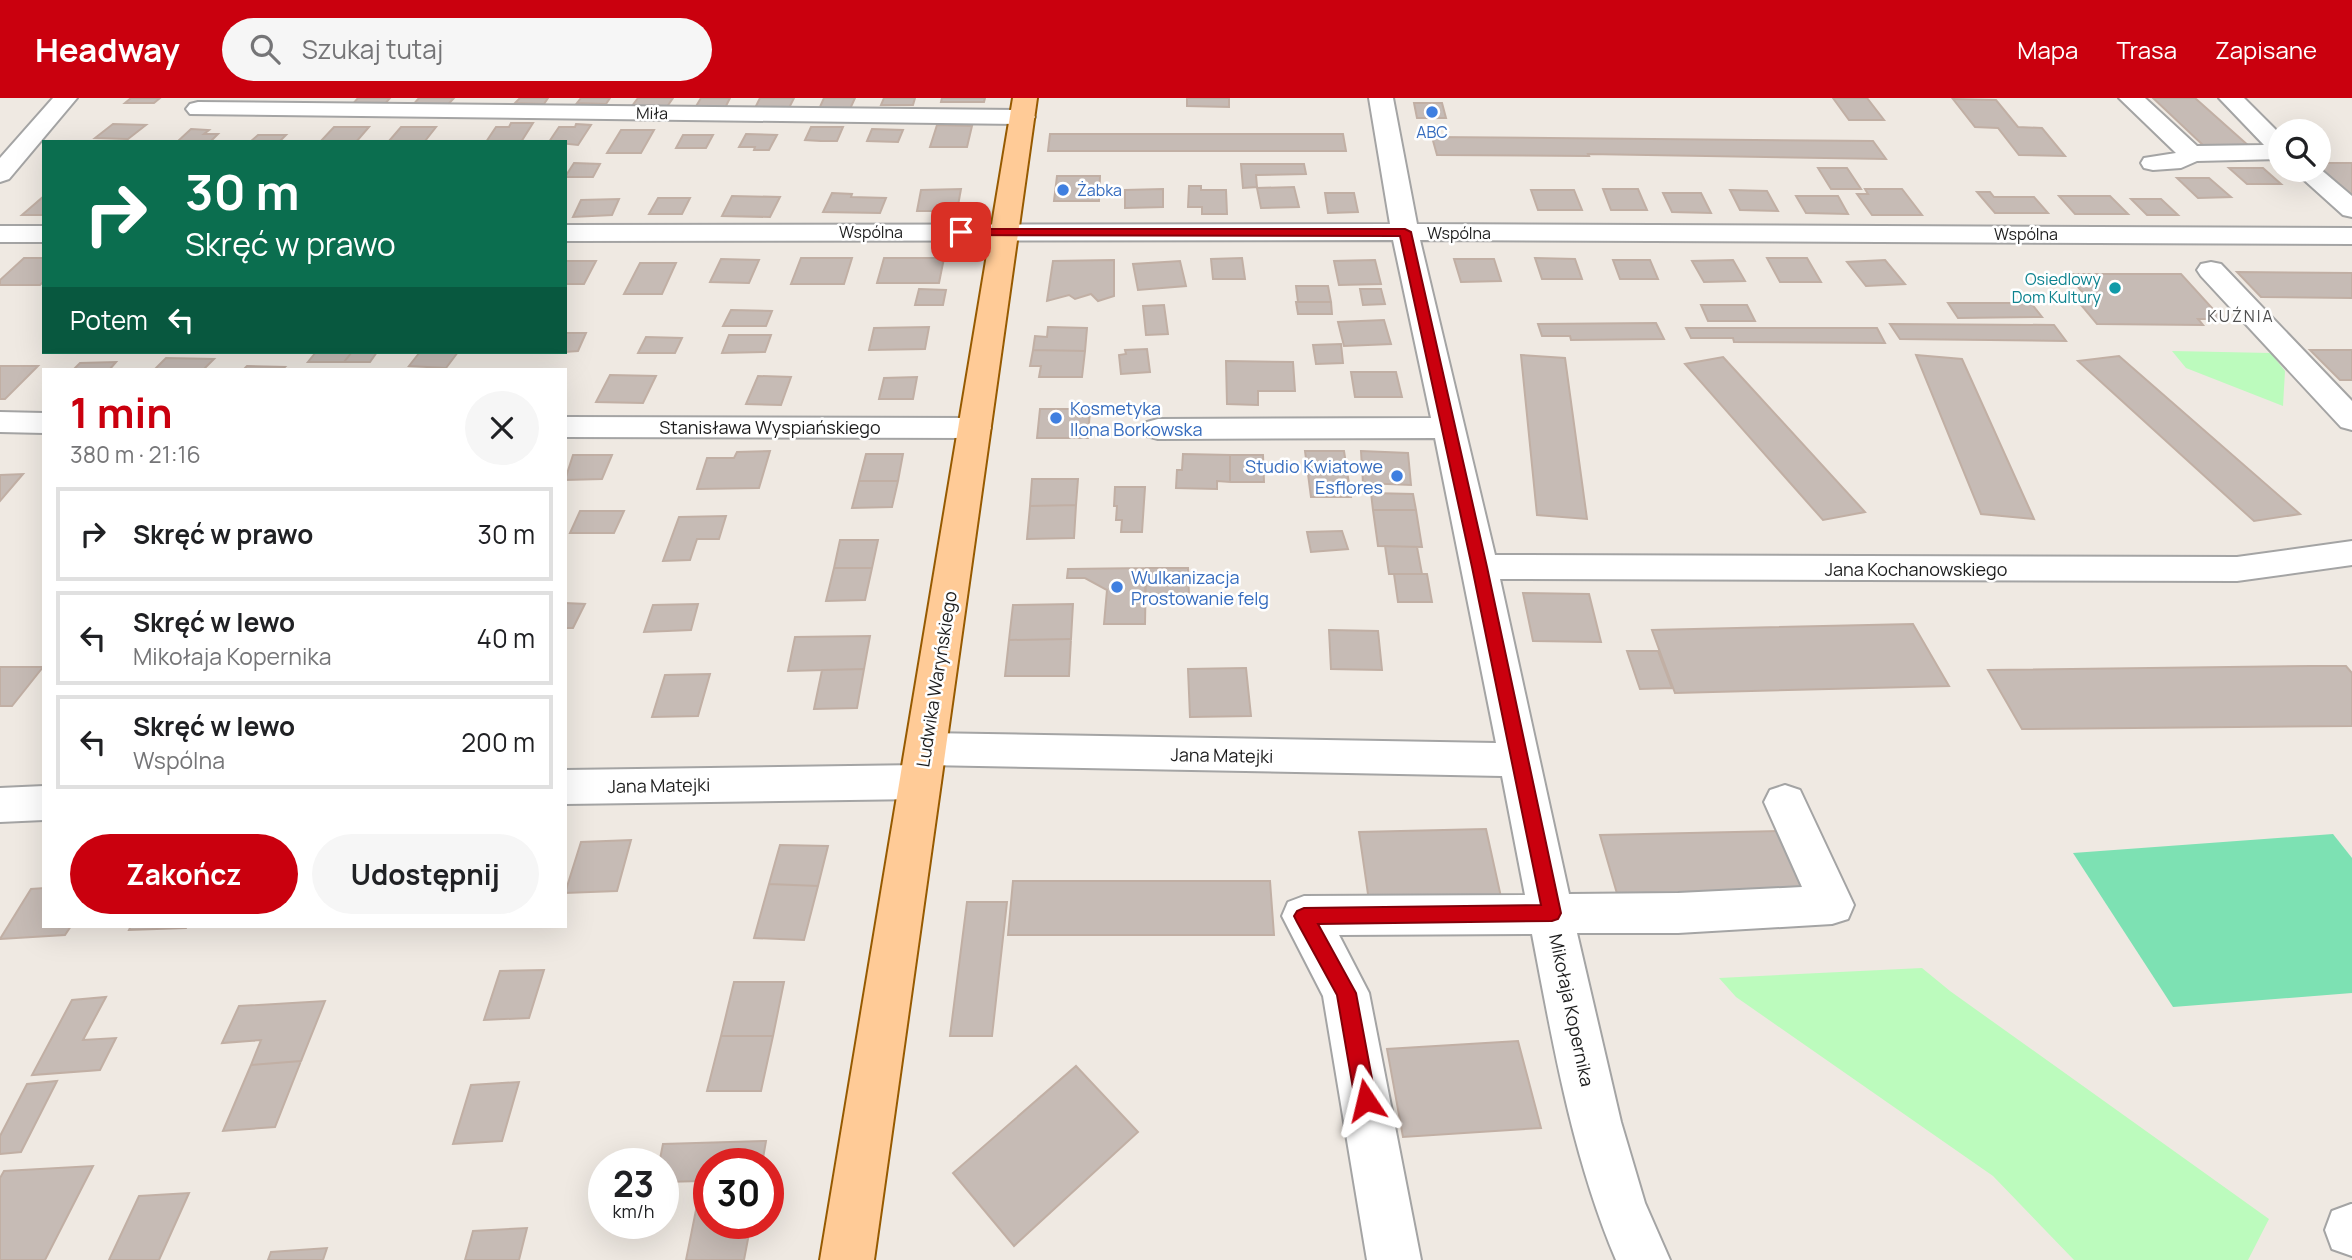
<!DOCTYPE html>
<html lang="pl">
<head>
<meta charset="utf-8">
<style>
  :root { --surface:#fff; --page:#f6f6f6; --text:#202124; --muted:#757577; --line:#e0e0e0; --accent:#ca000e }
  body { margin:0; font-family:Manrope,sans-serif; background:var(--page); color:var(--text); height:100vh; display:flex; flex-direction:column; font-size:26px; white-space:nowrap }
  * { box-sizing:border-box; margin:0 }
  p { font-size:23px; color:var(--muted) }
  .icon { flex:none; width:38px; height:38px; fill:none; stroke:currentColor; stroke-width:2; stroke-linecap:round; stroke-linejoin:round }
  .map { position:relative; flex:1; overflow:hidden }
  .details { position:absolute; left:42px; top:270px; width:525px; height:560px; display:flex; flex-direction:column; background:var(--surface); border-radius:0px; box-shadow:0 7px 28px #0002 }
  .details>* { flex:none }
  .hud { position:absolute; left:42px; top:42px; width:525px; height:214px; border-radius:0px; box-shadow:0 7px 28px #0002; background:#0b6e4f; color:#fff; overflow:hidden }
  .buttons { position:absolute; left:2268px; top:21px; display:grid; gap:14px }
  .buttons a { display:grid; place-items:center; width:63px; height:63px; border-radius:50%; background:var(--surface); box-shadow:0 7px 28px #0002; font-size:35px }
  .speed { position:absolute; left:588px; top:1050px; display:flex; gap:14px; font-size:35px; font-weight:700; text-align:center }
  .speed>* { display:grid; place-content:center; width:91px; height:91px; border-radius:50%; background:var(--surface); box-shadow:0 7px 28px #0002; line-height:1 }
  .speed small { font-size:18px; font-weight:400 }
  .speed .limit { border:10px solid #d22; background:#fff; color:#111 }
  .pin { position:absolute; display:grid; place-items:center; width:60px; height:60px; color:#fff; margin:-30px; border-radius:14px; box-shadow:0 4px 10px #0006 }
  .me { position:absolute; width:77px; margin:-38px; rotate:350deg; stroke-linejoin:round; filter:drop-shadow(0 0 5px #0008) }
  .turn { display:flex; align-items:center; gap:24px; height:147px; padding:0 28px; font-size:32px }
  .turn .icon { width:91px; height:91px; stroke-width:2.5 }
  .turn b { display:block; font-size:49px; line-height:60px }
  .then { display:flex; align-items:center; height:66px; padding:0 28px; background:#0003; gap:14px; font-size:26px }
  .round { display:grid; place-items:center; flex:none; width:74px; height:74px; border-radius:37px; background:var(--page) }
  .summary { display:flex; align-items:center; justify-content:space-between; height:119px; padding:0 28px }
  h1 { font-size:42px; font-weight:700; line-height:52px; color:var(--accent) }
  .action { display:flex; gap:14px; margin-top:auto; padding:14px 28px }
  .action a { flex:1; height:80px; border-radius:42px; background:var(--accent); color:#fff; font-size:28px; font-weight:700; line-height:80px; text-align:center }
  .action a+a { background:var(--page); color:var(--text) }
  ul { padding:0; list-style:none }
  li { display:flex; align-items:center; gap:21px; height:94px; margin:0 14px 10px; padding:0 14px; border:4px solid var(--line); border-radius:0px }
  li div { flex:1 }
  li b { display:block; font-size:26px }
  li em { font-style:normal }
  header { display:flex; align-items:center; gap:42px; box-sizing:border-box; height:98px; padding:0 35px; background:var(--accent); color:#fff }
  header strong { font-size:33px }
  nav { display:flex; gap:38px; margin-inline-start:auto; font-size:24px }
  .search { width:490px; height:63px; background:var(--page); display:flex; align-items:center; gap:18px; box-sizing:border-box; padding:0 24px; border-radius:38px; color:var(--muted); font-size:26px }
  .map>svg:first-child { display:block }
  .park { fill:#bcfbbd }
  .pitch { fill:#7de1b3 }
  .building { fill:#c6bbb5; stroke:#c1afa4; stroke-width:2 }
  .lines { fill:none; stroke-linecap:round; stroke-linejoin:round }
  .minor-casing { stroke:#a4a4a4; stroke-width:4 }
  .major-casing { stroke:#965a00; stroke-width:4 }
  .minor { fill:#fff; fill-rule:evenodd }
  .major { fill:#ffcb97; fill-rule:evenodd }
  .route { fill:#ca000e; stroke:#830009; stroke-width:2 }
  .shop-dot { fill:#3f7fe0; stroke:#fff; stroke-width:2.5 }
  .culture-dot { fill:#0f9aa8; stroke:#fff; stroke-width:2.5 }
  .labels { text-anchor:middle; dominant-baseline:central; stroke-width:5; stroke-linejoin:round; paint-order:stroke }
  .far-street-label { font-size:16px; fill:#1d1d1d; stroke:#fff }
  .far-shop-label { font-size:16px; fill:#366cbe; stroke:#fff }
  .far-culture-label { font-size:16px; fill:#0d838f; stroke:#fff; text-anchor:end }
  .far-neighbourhood-label { font-size:16px; letter-spacing:2px; fill:#505050; stroke:#fff }
  .shop-label { font-size:18px; fill:#366cbe; stroke:#fff; text-anchor:start }
  .street-label { font-size:18px; fill:#1d1d1d; stroke:#fff }
</style>
</head>
<body>
<header>
<strong>Headway</strong>
<div class="search"><svg class="icon" aria-label="search" viewBox="0 0 24 24"><circle cx="10" cy="10" r="6"/><path d="M15 15l6 6"/></svg>Szukaj tutaj</div>
<nav><a>Mapa</a><a>Trasa</a><a>Zapisane</a></nav>
</header>
<div class="map">
<svg width="2352" height="1162" viewBox="0 0 2352 1162">
  <rect width="100%" height="100%" fill="#efe9e2"/>
  <path class="park" d="M2172 253 2271 255 2285 273 2283 308 2186 270Z
    M1922 870 1950 893 2269 1121 2248 1162H2074L1993 1078 1736 899 1719 880Z"/>
  <path class="pitch" d="M2333 736 2352 760V895L2173 909 2073 755Z"/>
  <path class="building" d="M131 0H160L154 5H125Z
    M358 0H390L384 7H352Z
    M419 0H454L444 11 412 8Z
    M520 0H548L544 6 515 5Z
    M581 0H610L606 6 577 5Z
    M638 0H673L664 13 629 12Z
    M701 0H730L725 10H695Z
    M760 0H794L788 12H754Z
    M824 0H855L850 11H819Z
    M884 0H915L913 7H881Z
    M942 0H985L984 4H941Z
    M1187 0H1229V9L1187 8Z
    M1833 0H1867L1884 22H1849Z
    M2153 0H2195L2250 49H2205Z
    M1953 1 1996 2 2018 29 2042 30 2065 58 2019 57 1998 30 1975 29Z
    M1414 5H1442L1446 20H1417Z
    M511 25H533L521 44H486L496 29H509Z
    M113 26 146 27 128 41 95 40Z
    M576 26 591 27 578 47 549 44 559 29H575Z
    M937 27 972 28 967 49H930Z
    M334 29H369L356 44H320Z
    M401 29H436L425 43H389Z
    M811 29H843L837 43H821L805 42Z
    M191 31 209 32 204 36H218L210 44H177Z
    M872 31 903 32 898 44 867 43Z
    M621 32H654L641 55H607Z
    M746 36 777 37 769 52H754L755 49H739Z
    M1050 36H1343L1346 53H1048Z
    M258 37H286L279 44H250Z
    M683 37H713L706 50H676Z
    M1432 39 1873 43 1886 61 1588 56 1589 58 1437 57Z
    M574 65 600 66 593 79H565Z
    M2319 65H2352V97L2319 69Z
    M1241 66H1304L1306 76 1256 77 1257 89 1243 90Z
    M1818 70H1847L1861 91H1831Z
    M2229 70H2263L2281 86H2247Z
    M1057 78H1100L1099 103H1054Z
    M2177 80H2209L2231 99 2198 100Z
    M1189 88H1201V92H1226L1227 116H1202V109H1188Z
    M1294 89 1299 109 1261 110 1257 90Z
    M961 91 957 113H917L921 92Z
    M1163 91V109L1125 110V92Z
    M1603 91H1638L1647 112H1611Z
    M1865 91H1902L1922 117H1872L1857 96H1868Z
    M1531 92H1574L1582 112H1538Z
    M1730 92 1767 93 1778 113 1740 112Z
    M1977 94H1990L1994 99H2034L2048 115H1995Z
    M832 95 852 96 851 99 886 100 880 115 823 114Z
    M1325 95H1354L1358 114 1328 115Z
    M1663 95H1701L1711 115 1672 114Z
    M44 98V117H22Z
    M732 98 780 99 770 119 722 118Z
    M1796 98H1838L1848 116 1806 115Z
    M2059 98H2110L2128 116H2075Z
    M658 100H690L682 116H649Z
    M619 101 612 117 573 119 581 102Z
    M2131 101H2161L2178 117H2147Z
    M24 160H44V183L40 187H0V182Z
    M801 160H852L844 186H791Z
    M884 160H944L939 185H877Z
    M1242 160 1245 181H1213L1211 161Z
    M1535 160 1575 161 1582 181H1542Z
    M1767 160H1807L1821 184H1780Z
    M721 161 759 162 749 185 710 184Z
    M1454 161H1494L1501 183 1461 184Z
    M1114 162V198L1098 203 1091 196 1075 201 1069 197 1047 203 1053 163Z
    M1375 162 1381 186 1339 187 1334 163Z
    M1613 162H1650L1658 181H1620Z
    M1733 162 1745 183 1704 184 1692 163Z
    M1885 162 1905 186 1866 188 1847 164Z
    M565 163H596L584 186H565Z
    M1180 163 1186 188 1138 192 1133 166Z
    M640 165H676L662 196H624Z
    M2237 174 2352 175V200L2261 199Z
    M2067 176H2181L2222 221H2198L2203 227 2097 226 2072 196H2084Z
    M1296 188H1328L1331 204H1298Z
    M919 191 946 192 943 207H915Z
    M1360 191H1381L1385 206 1363 207Z
    M1296 204H1331L1332 216H1298Z
    M1948 205H2031L2042 219 1958 220Z
    M1164 207 1168 236 1146 237 1143 208Z
    M1701 207H1747L1755 223H1708Z
    M731 212 772 213 766 228H723Z
    M1384 222 1391 246 1344 248 1338 224Z
    M1656 225 1664 241 1571 242 1570 238H1542L1538 226Z
    M1890 226 2054 227 2066 243 1900 241Z
    M929 229 925 251 869 252 874 230Z
    M1048 229 1087 230 1085 253 1033 252 1035 238 1047 239Z
    M1686 230H1877L1885 245 1734 244 1733 240H1691Z
    M565 235H586L578 253 565 254Z
    M729 237H771L765 254 722 255Z
    M646 239 682 240 675 255H638Z
    M1341 246 1343 265 1316 266 1313 247Z
    M1147 251 1150 274 1121 276 1119 257 1126 256 1125 252Z
    M1033 252 1085 253 1082 279H1039L1041 268H1030Z
    M2310 252H2352V282H2340Z
    M316 254H352L344 264H308Z
    M352 254H377L370 264H344Z
    M420 254H458L446 270 409 268Z
    M1521 257 1565 260 1587 421 1537 417Z
    M1916 257 1962 261 2034 421 1981 416Z
    M2119 258 2300 416 2254 423 2078 263Z
    M1723 259 1865 414 1823 422 1685 266Z
    M166 260 214 261 204 271H155Z
    M1226 263 1293 264 1295 293H1258V307L1227 306Z
    M116 264 110 271H74L80 265Z
    M0 268H38L5 301H0Z
    M247 268 285 269 283 271H244Z
    M1351 274H1396L1402 299H1355Z
    M610 277 656 278 643 305 596 304Z
    M758 278 791 279 781 307 746 306Z
    M917 279 913 301H879L884 280Z
    M1040 311H1090L1088 340H1037Z
    M770 353 759 390 697 391 707 360H734L737 354Z
    M1305 353H1344L1351 399H1311Z
    M1361 353 1408 355 1411 387 1363 385Z
    M866 356H903L898 383H859Z
    M1183 356 1230 357V384L1217 383V391L1176 390 1177 372H1182Z
    M573 357H612L602 381 565 382Z
    M1230 357H1263L1264 384H1230Z
    M23 376 0 403V377Z
    M1032 381H1078L1076 407 1030 408Z
    M859 383H898L892 409 852 410Z
    M1115 389H1145L1142 434H1121L1122 422H1116L1117 408H1114Z
    M1371 395 1413 396 1416 412H1373Z
    M1076 407 1074 440 1027 441 1030 408Z
    M1373 412H1416L1422 449 1378 448Z
    M580 413H624L614 435H570Z
    M726 418 719 441H697L690 462 663 463 679 419Z
    M1342 433 1348 451 1311 454 1307 434Z
    M840 442H878L872 470H834Z
    M1385 448 1417 449 1422 476H1389Z
    M834 470H872L865 502 826 503Z
    M1146 470 1145 526H1104L1107 492 1085 480H1067L1068 471Z
    M1146 470H1188L1189 497 1145 498Z
    M1394 476H1427L1432 504H1398Z
    M1523 495 1589 496 1601 544 1533 543Z
    M565 505 585 506 573 530H565Z
    M698 506 691 532 644 534 653 507Z
    M1073 506 1071 541 1009 542 1013 507Z
    M1913 526 1949 588 1675 595 1652 532Z
    M1329 532 1378 533 1382 572 1331 571Z
    M870 538 864 571 788 573 795 539Z
    M1071 541 1069 578H1005L1009 542Z
    M1627 553H1658L1672 590 1640 591Z
    M2311 568H2346L2352 575V628L2022 631 1988 572Z
    M0 569H43L12 608H0Z
    M1246 570 1251 618 1190 619 1188 571Z
    M864 571 857 610 814 611 822 572Z
    M710 576 698 618 652 619 665 577Z
    M1486 731 1501 799 1369 803 1359 734Z
    M1784 733 1809 795 1618 799 1600 737Z
    M631 742 617 793 565 795 581 744Z
    M780 747 828 748 818 788 769 786Z
    M1013 783H1270L1274 837H1008Z
    M769 786 818 788 804 842 754 840Z
    M44 790V828H71L65 837 0 841 31 791Z
    M967 804H1007L992 938H950Z
    M131 828H187L186 830 129 832Z
    M544 872 529 920 484 922 500 873Z
    M734 884H784L773 938H721Z
    M106 899 83 942 116 940 100 972 32 977 72 902Z
    M325 903 301 963 251 967 261 942 222 945 239 908Z
    M721 938H773L761 993H707Z
    M1518 943 1541 1030 1403 1039 1387 951Z
    M301 963 275 1029 223 1033 251 967Z
    M1076 968 1138 1034 1014 1148 953 1075Z
    M57 983 21 1054 0 1056V1038L27 986Z
    M519 984 502 1043 453 1046 471 987Z
    M766 1043 762 1066H709V1102H698L702 1083 663 1084V1066H659L663 1046Z
    M93 1068 45 1162H0V1080L4 1073Z
    M189 1095 159 1162H109L139 1098Z
    M698 1102H709V1125H751L744 1162H686Z
    M527 1130 519 1162H465L473 1133Z
    M327 1150 323 1162H268L271 1154Z"/>
  <g class="lines">
    <defs>
      <path id="minor" d="M53 0H77L9 81 0 84V60Z
        M1369 0H1393L1417 126 2352 130V146L1420 142 1495 457 2237 459 2352 443V467L2237 483 1500 481 1569 796 1678 795 1802 789 1764 704 1770 692 1785 687 1800 692 1854 807 1848 821 1832 826 1678 835H1577L1621 1024 1645 1105 1670 1162H1616C1572 1058 1553 946 1532 836L1339 837 1369 895 1421 1162H1367L1323 898 1282 818 1288 804 1304 798 1525 797 1502 678 926 667 912 662 906 651 912 640 926 635 1496 645 1435 340 1158 341 1147 338 1142 331 1147 324 1158 321 1431 320 1393 142 565 143V127L1390 126Z
        M2119 0H2145L2197 48 2264 47 2219 0H2244L2280 36V61L2197 63 2181 70 2153 72 2144 70 2141 65 2144 60 2176 55Z
        M198 4 1023 12 1031 14 1035 19 1031 24 1023 26 190 16 186 11 190 6Z
        M2319 70 2352 98V119L2343 117 2293 72Z
        M0 128H44V144H0Z
        M2211 164 2221 166 2352 303V332L2341 329 2201 178 2197 172 2201 166Z
        M0 314 44 315V335L0 334Z
        M565 319 975 320 986 323 991 330 986 337 975 340 565 339Z
        M920 667 935 672 941 684 935 696 920 701 565 706V672Z
        M44 688V722L0 724V690Z
        M2351 1106H2352V1158L2332 1151 2325 1132 2332 1113Z"/>
      <path id="major" d="M1013 0H1037L874 1162H820Z"/>
    </defs>
    <use href="#minor" class="minor-casing"/>
    <use href="#major" class="major-casing"/>
    <use href="#minor" class="minor"/>
    <use href="#major" class="major"/>
  </g>
  <path class="route" d="M961 131H1405L1411 134 1487 469 1561 815 1558 821 1552 823 1318 826 1356 895 1376 1002 1373 1009 1366 1012 1358 1009 1355 1002 1337 897 1297 824 1294 818 1297 813 1304 810 1541 807 1472 469 1400 138 957 137V132Z"/>
  <g class="shop-dot">
    <circle cx="1432" cy="14" r="7"/>
    <circle cx="1063" cy="92" r="7"/>
    <circle cx="1056" cy="320" r="7"/>
    <circle cx="1397" cy="378" r="7"/>
    <circle cx="1117" cy="489" r="7"/>
  </g>
  <circle class="culture-dot" cx="2115" cy="190" r="7"/>
  <g class="labels">
    <g class="far-street-label">
      <text transform="translate(652 15) rotate(1)">Miła</text>
      <text x="871" y="134">Wspólna</text>
      <text x="1459" y="135">Wspólna</text>
      <text x="2026" y="136">Wspólna</text>
    </g>
    <g class="far-shop-label">
      <text x="1432" y="34">ABC</text>
      <text x="1077" y="92" text-anchor="start">Żabka</text>
    </g>
    <g class="far-culture-label">
      <text x="2101" y="181">Osiedlowy<tspan x="2101" dy="18">Dom Kultury</tspan></text>
    </g>
    <g class="far-neighbourhood-label">
      <text x="2241" y="218">KUŹNIA</text>
    </g>
    <g class="shop-label">
      <text x="1070" y="310">Kosmetyka<tspan x="1070" dy="21">Ilona Borkowska</tspan></text>
      <text x="1383" y="368" text-anchor="end">Studio Kwiatowe<tspan x="1383" dy="21">Esflores</tspan></text>
      <text x="1131" y="479">Wulkanizacja<tspan x="1131" dy="21">Prostowanie felg</tspan></text>
    </g>
    <g class="street-label">
      <text x="770" y="329">Stanisława Wyspiańskiego</text>
      <text x="1916" y="471">Jana Kochanowskiego</text>
      <text transform="translate(936 581) rotate(-81)">Ludwika Waryńskiego</text>
      <text transform="translate(1222 657) rotate(1)">Jana Matejki</text>
      <text transform="translate(659 687) rotate(-1)">Jana Matejki</text>
      <text transform="translate(1572 912) rotate(78)">Mikołaja Kopernika</text>
    </g>
  </g>
</svg>
<div class="buttons">
<a><svg class="icon" aria-label="search" viewBox="0 0 24 24"><circle cx="10" cy="10" r="6"/><path d="M15 15l6 6"/></svg></a>
</div>
<div class="speed"><div>23<small>km/h</small></div><div class="limit">30</div></div>
<div class="pin" style="left:961px;top:134px;background:#d93025"><svg class="icon" aria-label="arrive" viewBox="0 0 24 24"><path d="M6 21V4h12l-3 4 3 4H6"/></svg></div>
<svg class="me" style="left:1366px;top:1002px" viewBox="-20 -20 40 40"><path d="M0-17L14 15 0 8-14 15z" fill="#ca000e" stroke="#fff" stroke-width="4"/></svg>
<div class="hud">
<div class="turn"><svg class="icon" aria-label="right" viewBox="0 0 24 24"><path d="M7 20v-9h11M14 6l5 5-5 5"/></svg><div><b>30 m</b>Skręć w prawo</div></div>
<div class="then">Potem<svg class="icon" aria-label="left" viewBox="0 0 24 24"><path d="M17 20v-9H6M10 6l-5 5 5 5"/></svg></div>
</div>
<section class="details">
<div class="summary"><div><h1>1 min</h1><p>380 m · 21:16</p></div><a class="round"><svg class="icon" aria-label="close" viewBox="0 0 24 24"><path d="M6 6l12 12M18 6L6 18"/></svg></a></div>
<ul>
<li><svg class="icon" aria-label="right" viewBox="0 0 24 24"><path d="M7 20v-9h11M14 6l5 5-5 5"/></svg><div><b>Skręć w prawo</b></div><em>30 m</em></li>
<li><svg class="icon" aria-label="left" viewBox="0 0 24 24"><path d="M17 20v-9H6M10 6l-5 5 5 5"/></svg><div><b>Skręć w lewo</b><p>Mikołaja Kopernika</p></div><em>40 m</em></li>
<li><svg class="icon" aria-label="left" viewBox="0 0 24 24"><path d="M17 20v-9H6M10 6l-5 5 5 5"/></svg><div><b>Skręć w lewo</b><p>Wspólna</p></div><em>200 m</em></li>
</ul>
<div class="action"><a>Zakończ</a><a>Udostępnij</a></div>
</section>
</div>
</body>
</html>
